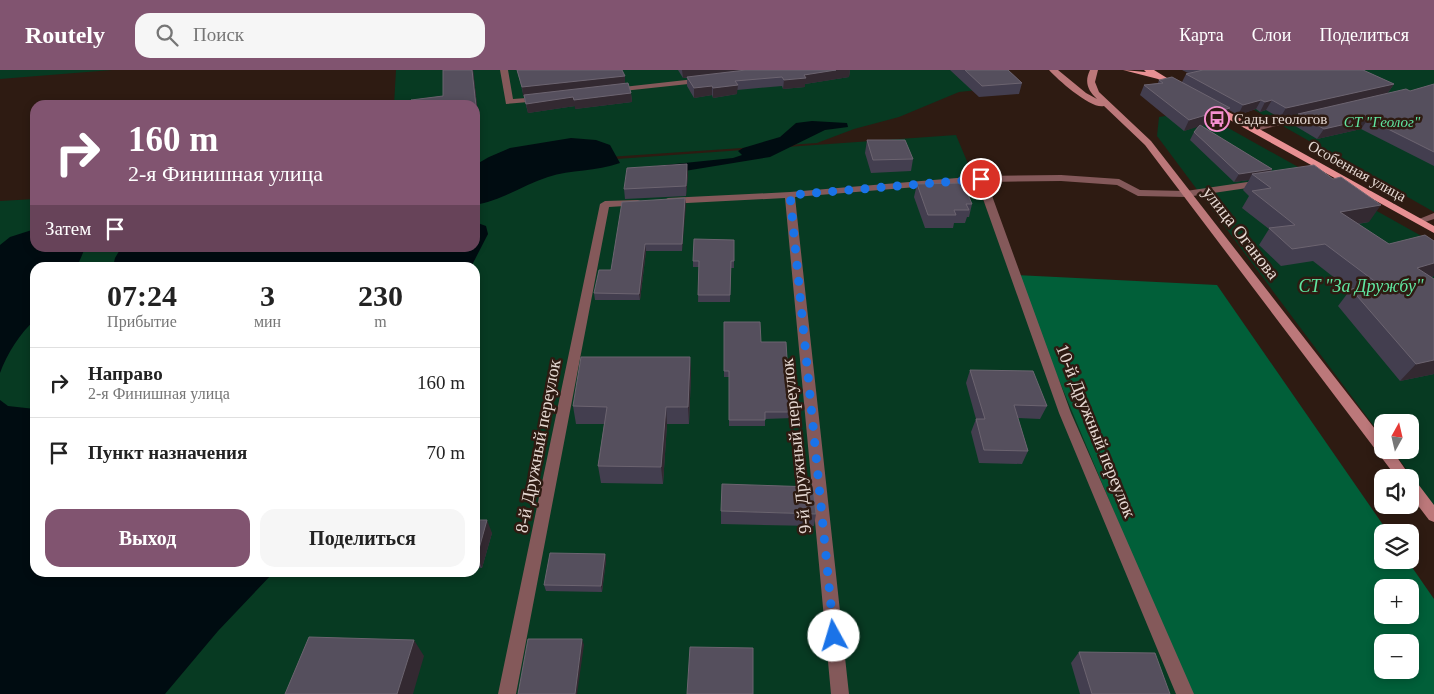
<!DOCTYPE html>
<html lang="ru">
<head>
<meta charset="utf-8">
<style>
  :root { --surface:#fff; --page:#f6f6f6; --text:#222; --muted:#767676; --line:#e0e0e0; --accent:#815470 }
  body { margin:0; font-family:"Times New Roman",serif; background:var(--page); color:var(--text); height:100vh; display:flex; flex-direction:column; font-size:19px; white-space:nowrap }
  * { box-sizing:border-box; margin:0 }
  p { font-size:16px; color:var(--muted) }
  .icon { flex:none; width:28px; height:28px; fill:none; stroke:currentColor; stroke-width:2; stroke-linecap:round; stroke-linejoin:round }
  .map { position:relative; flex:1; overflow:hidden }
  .sheet { position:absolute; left:30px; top:192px; width:450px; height:315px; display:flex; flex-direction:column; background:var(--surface); border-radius:15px; box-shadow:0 2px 8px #0003 }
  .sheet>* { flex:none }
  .guide { position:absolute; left:30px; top:30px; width:450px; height:152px; border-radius:15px; box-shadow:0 2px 8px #0003; background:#815470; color:#fff; overflow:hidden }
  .needle { width:32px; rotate:8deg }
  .tools { position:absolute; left:1374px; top:344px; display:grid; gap:10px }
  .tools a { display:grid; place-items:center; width:45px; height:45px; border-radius:10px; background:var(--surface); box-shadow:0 2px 8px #0003; font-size:25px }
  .pin { position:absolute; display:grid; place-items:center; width:42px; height:42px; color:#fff; margin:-21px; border:2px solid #fff; border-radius:50%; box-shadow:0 1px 5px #0007 }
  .me { position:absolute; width:55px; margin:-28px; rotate:354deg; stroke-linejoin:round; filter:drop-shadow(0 0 4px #0008) }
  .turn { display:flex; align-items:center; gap:18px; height:105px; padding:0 15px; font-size:22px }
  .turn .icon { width:65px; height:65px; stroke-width:2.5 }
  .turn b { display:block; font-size:35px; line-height:42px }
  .then { display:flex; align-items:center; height:48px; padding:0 15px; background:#0003; gap:10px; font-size:19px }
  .eta { display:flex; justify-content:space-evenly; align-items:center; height:85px; text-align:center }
  .eta b { font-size:30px; font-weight:600; line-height:35px }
  .button { display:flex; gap:10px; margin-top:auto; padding:10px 15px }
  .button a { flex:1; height:58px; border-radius:15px; background:var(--accent); color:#fff; font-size:20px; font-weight:600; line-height:58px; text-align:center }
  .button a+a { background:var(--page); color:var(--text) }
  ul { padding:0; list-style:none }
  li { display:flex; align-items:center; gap:15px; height:70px; padding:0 15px; border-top:1px solid var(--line) }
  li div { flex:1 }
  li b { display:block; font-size:19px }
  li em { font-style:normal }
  header { display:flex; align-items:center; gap:30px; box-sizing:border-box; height:70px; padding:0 25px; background:var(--accent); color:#fff }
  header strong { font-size:24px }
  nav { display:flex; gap:28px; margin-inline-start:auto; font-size:18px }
  .search { width:350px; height:45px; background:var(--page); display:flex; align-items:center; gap:12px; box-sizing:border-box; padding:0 18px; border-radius:15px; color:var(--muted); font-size:19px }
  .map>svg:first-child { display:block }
  .green { fill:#073a22; fill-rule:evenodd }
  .forest { fill:#015f39; fill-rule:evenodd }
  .water { fill:#000c11 }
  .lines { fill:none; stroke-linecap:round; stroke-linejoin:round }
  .service { fill:#84595a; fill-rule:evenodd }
  .secondary { fill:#bc787a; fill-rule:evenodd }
  .primary { fill:#e89093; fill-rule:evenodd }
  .wall { fill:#433e4f }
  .shaded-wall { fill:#332931 }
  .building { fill:#554f5d; stroke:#6c6470 }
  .route { stroke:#1a73e8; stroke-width:9; stroke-dasharray:0 16.2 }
  .labels { text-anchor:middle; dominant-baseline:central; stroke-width:5; stroke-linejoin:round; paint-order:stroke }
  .far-poi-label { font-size:15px; fill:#e7dad4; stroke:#2e1b12; text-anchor:start }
  .far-park-label { font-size:15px; font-style:italic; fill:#60e7a1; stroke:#2e1b12 }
  .far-street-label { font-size:15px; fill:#e7dad4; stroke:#2e1b12 }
  .street-label { font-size:18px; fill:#e7dad4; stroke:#2e1b12 }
  .park-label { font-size:18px; font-style:italic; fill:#60e7a1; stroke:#2e1b12 }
</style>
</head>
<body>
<header>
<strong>Routely</strong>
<div class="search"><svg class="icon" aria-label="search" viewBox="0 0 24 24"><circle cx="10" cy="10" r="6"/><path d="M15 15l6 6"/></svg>Поиск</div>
<nav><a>Карта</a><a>Слои</a><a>Поделиться</a></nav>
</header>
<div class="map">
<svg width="1434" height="624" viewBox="0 0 1434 624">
  <rect width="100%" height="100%" fill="#2e1b12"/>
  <path class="green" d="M0 0H112L0 9Z
    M396 0H1000L1014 16 959 22 899 47 854 59 817 73 475 96V35H394Z
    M1184 0H1434V142Z
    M1198 41 1434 173V436L1392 380H1410V352H1382V367L1157 66 1159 47Z
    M956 65 1190 624H0V131L35 129V178H475V99ZM35 198H475V502H35Z"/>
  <path class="forest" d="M1015 205 1217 215 1388 462H1382V490H1407L1434 529V624H1190ZM1382 518H1410V545H1382ZM1382 572H1410V600H1382Z"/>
  <path class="water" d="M812 51 847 53 848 57 825 60 770 87 654 106 655 96 733 88 742 85 738 81 743 78 780 67 796 53Z
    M571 68 596 70 610 75 620 93C596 102 571 99 548 107 523 115 501 131 475 135V95L489 87 510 78Z
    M475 152 486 156 488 164 471 197H113L115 188 121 178H475Z
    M35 159V178H85L77 197 35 198V250C20 263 7 284 0 303V175L10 167Z
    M0 330 8 336 35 339V502L273 503 218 561 165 624H0Z"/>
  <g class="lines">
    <path class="service" d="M500 0H508L513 29 540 27 544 29 540 31 506 34Z
      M704 8H707V12L614 22 610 20 614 18Z
      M1310 42 1313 43V47L1252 62 1248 59Z
      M1061 105 1119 109 1140 120 1186 121 1261 110 1266 113 1261 116 1186 127 1138 126 1117 115 1061 111 987 112 1071 343 1194 624H1176L1059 343 977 112 795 127 849 624H831L785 128 668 134 663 131 668 128 790 122 981 106Z
      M638 130 641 131V135L609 137 516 624H498L600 134 605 131Z
      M1434 143V149L1419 154 1414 151Z"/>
    <path class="secondary" d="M1049 0H1058L1086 23 1097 29C1088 21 1084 12 1090 0H1098L1095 12 1099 22 1151 71 1382 368V380H1392L1412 409 1415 410 1434 435V452L1429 450 1410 425V408H1397L1145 75 1104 36C1092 40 1058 10 1049 0Z"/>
    <path class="primary" d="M1123 0 1146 2 1144 0H1154L1180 16 1173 18 1158 9Z
      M1210 35H1216L1434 156V163L1210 39Z"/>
  </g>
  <path class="wall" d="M443 0H473L480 62 475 61V35H413L411 30 443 26Z
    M517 0H622L625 14 631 23 632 32 575 39V36L528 43Z
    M678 0H850L849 7 805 14V17L783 19 782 16 737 20V24L713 28 712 25 694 28 687 16V8H683Z
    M950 0H1008L1022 13 1019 24 979 27Z
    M1182 0H1363L1394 14 1387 24 1410 21 1434 14V96L1361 59 1317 69 1292 54 1298 44 1377 26 1280 48 1266 40 1260 42 1256 39 1238 45 1229 40 1225 49 1201 56 1272 99 1271 101 1369 152 1358 154 1389 174 1434 171V206L1431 207 1434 304 1400 311 1338 236 1350 220 1313 191 1281 196 1259 175 1269 159 1242 138 1249 126 1243 120 1249 110 1234 112 1190 70 1194 62 1198 56 1184 61 1140 25 1144 15 1158 13 1159 10 1182 12 1186 4 1188 3Z
    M867 70 913 89 911 101 871 103 865 83Z
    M688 104 686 126 625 129 624 119Z
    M917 114 972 134 969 147H967L965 153H954L953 158H925L914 127Z
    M685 128 682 181H646L640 230H595L594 223 611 200Z
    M734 170V198H731L730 232H698L699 197H693V191Z
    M724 252 761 272 789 321 793 342V348L765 349V356H729V307H724Z
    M690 287 691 304 689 354H667L663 414 601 413 598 396 604 354H576L573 336Z
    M970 300 1047 336 1040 349 1018 348 1028 381 1022 394 979 393 971 362 976 349 966 313Z
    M721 441 816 444 814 456 721 454Z
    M475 450 492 463 482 498 475 497Z
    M605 484 606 490 602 522 546 521 544 515Z
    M1079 582 1170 624H1080L1071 593Z"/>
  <path class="shaded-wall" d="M472 0H473L480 62 478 54Z
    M682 0H755L683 8Z
    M836 0H850L849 7 805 14V17L783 19 784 10 804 5Z
    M625 6V15L523 26 522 17Z
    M1394 14 1387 24 1280 48 1286 38Z
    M738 15 737 24 713 28V18Z
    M712 16V25L694 28V18Z
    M631 23 632 32 575 39 574 30Z
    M573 27 575 36 528 43 526 34Z
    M1261 30 1256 39 1238 45 1243 35Z
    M1272 30 1266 40 1260 42 1265 32Z
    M1230 38 1225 49 1184 61 1189 50Z
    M1368 49 1361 59 1317 69 1324 59Z
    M687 94 688 104 686 126V116Z
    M1272 99 1268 107 1252 104 1249 110 1234 112 1239 104Z
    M685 128 686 135 682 181V174Z
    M1381 135 1369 152 1328 158 1340 142Z
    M645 174 646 181 640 230 639 224Z
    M1434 193V206L1403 215 1417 198Z
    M690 287 691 304 689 354 688 337Z
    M1434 290V304L1400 311 1416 294Z
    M666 337 667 354 663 414 661 397Z
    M487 450 492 463 482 498 477 486Z
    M605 484 606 490 602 522 601 516Z
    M582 569 584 575 577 624H575Z
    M414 570 424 586 413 624H397Z"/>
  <path class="building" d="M443 0H472L478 54 475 52V35H424L411 30 443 26Z
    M517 0H622L625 6 522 17Z
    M746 0H836L804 5 806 8 784 10 782 7 735 11 738 15 713 18 712 16 694 18 687 7Z
    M965 0H1008L1022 13 982 16Z
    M1203 0H1363L1394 14 1286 38 1272 30 1265 32 1261 30 1243 35 1186 4Z
    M1172 7 1230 38 1189 50 1144 15 1163 13 1159 10Z
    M628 13 631 23 574 30 573 27 526 34 524 25Z
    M1434 14V82L1368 49 1324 59 1298 44 1406 19 1410 21Z
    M1200 55 1272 99 1239 104 1194 62Z
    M867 70H905L913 89 873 90Z
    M687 94 686 116 624 119 627 98Z
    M1314 95 1333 109 1341 107 1381 135 1340 142 1389 174 1425 165 1434 171V193L1417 198 1434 209V290L1416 294 1351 219 1381 216 1325 174 1292 179 1269 158 1295 155 1252 121 1271 118 1252 104Z
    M963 113 972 134H966L969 140H954L956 145H928L917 114Z
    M685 128 682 174H645L639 224 594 223 599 200H611L622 132Z
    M694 169 734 170V191H731L730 225H698L699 191H693Z
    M724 252H760L761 272H786L789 321H792L793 342H765V350H729V301H724Z
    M581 287H690L688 337H666L661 397 598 396 607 337 573 336Z
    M970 300 1033 301 1047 336 1014 335 1028 381 984 380 976 349H985Z
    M722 414 813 417 816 444 721 441Z
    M475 450H487L477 486H475Z
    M550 483 605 484 601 516 544 515Z
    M309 567 414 570 397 624H285Z
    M528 569H582L575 624H518Z
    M690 577 753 578V624H687Z
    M1079 582 1155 583 1170 624H1092Z"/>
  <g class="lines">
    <path class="route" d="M834 566 790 125 981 109"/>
  </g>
  <defs>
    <symbol id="bus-ring" viewBox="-11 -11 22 22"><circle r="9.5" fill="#2e1b12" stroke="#f690d0" stroke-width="1.5"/><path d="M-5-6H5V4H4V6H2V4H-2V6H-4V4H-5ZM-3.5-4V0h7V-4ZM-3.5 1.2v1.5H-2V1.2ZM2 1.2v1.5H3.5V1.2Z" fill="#f690d0"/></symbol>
  </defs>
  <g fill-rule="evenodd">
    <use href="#bus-ring" x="1203" y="35" width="28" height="28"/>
  </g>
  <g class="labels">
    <g class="far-poi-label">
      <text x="1234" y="49">Сады геологов</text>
    </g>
    <g class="far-park-label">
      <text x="1382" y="52">СТ "Геолог"</text>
    </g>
    <g class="far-street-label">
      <text transform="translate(1357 101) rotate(29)">Особенная улица</text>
    </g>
    <g class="street-label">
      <text transform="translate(1241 163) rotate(52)">улица Оганова</text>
      <text transform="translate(1096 361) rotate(68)">10-й Дружный переулок</text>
      <text transform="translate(538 376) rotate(-79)">8-й Дружный переулок</text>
      <text transform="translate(796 376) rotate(-96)">9-й Дружный переулок</text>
    </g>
    <g class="park-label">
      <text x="1361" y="216">СТ "За Дружбу"</text>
    </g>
  </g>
</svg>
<div class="tools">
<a><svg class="needle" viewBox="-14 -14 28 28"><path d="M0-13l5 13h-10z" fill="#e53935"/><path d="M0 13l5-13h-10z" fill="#767676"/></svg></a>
<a><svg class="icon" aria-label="sound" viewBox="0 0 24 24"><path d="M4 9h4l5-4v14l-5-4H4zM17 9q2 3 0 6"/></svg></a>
<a><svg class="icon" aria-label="layers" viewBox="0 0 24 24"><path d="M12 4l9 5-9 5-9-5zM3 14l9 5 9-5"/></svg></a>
<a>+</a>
<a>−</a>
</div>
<div class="pin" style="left:981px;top:109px;background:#d93025"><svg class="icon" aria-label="arrive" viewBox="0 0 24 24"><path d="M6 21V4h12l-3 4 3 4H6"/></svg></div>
<svg class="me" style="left:834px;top:566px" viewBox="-20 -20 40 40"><circle r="19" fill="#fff"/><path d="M0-13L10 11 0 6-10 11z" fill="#1a73e8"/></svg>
<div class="guide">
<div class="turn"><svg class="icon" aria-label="right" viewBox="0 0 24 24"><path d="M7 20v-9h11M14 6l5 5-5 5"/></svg><div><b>160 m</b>2-я Финишная улица</div></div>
<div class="then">Затем<svg class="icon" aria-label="arrive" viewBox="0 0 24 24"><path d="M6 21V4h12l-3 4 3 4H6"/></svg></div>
</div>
<section class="sheet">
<div class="eta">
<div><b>07:24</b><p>Прибытие</p></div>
<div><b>3</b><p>мин</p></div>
<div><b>230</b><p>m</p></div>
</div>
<ul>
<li><svg class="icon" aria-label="right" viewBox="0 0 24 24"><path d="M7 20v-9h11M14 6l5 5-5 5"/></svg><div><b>Направо</b><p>2-я Финишная улица</p></div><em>160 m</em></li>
<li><svg class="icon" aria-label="arrive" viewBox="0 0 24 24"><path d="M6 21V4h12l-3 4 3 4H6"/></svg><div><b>Пункт назначения</b></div><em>70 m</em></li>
</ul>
<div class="button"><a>Выход</a><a>Поделиться</a></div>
</section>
</div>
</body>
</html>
